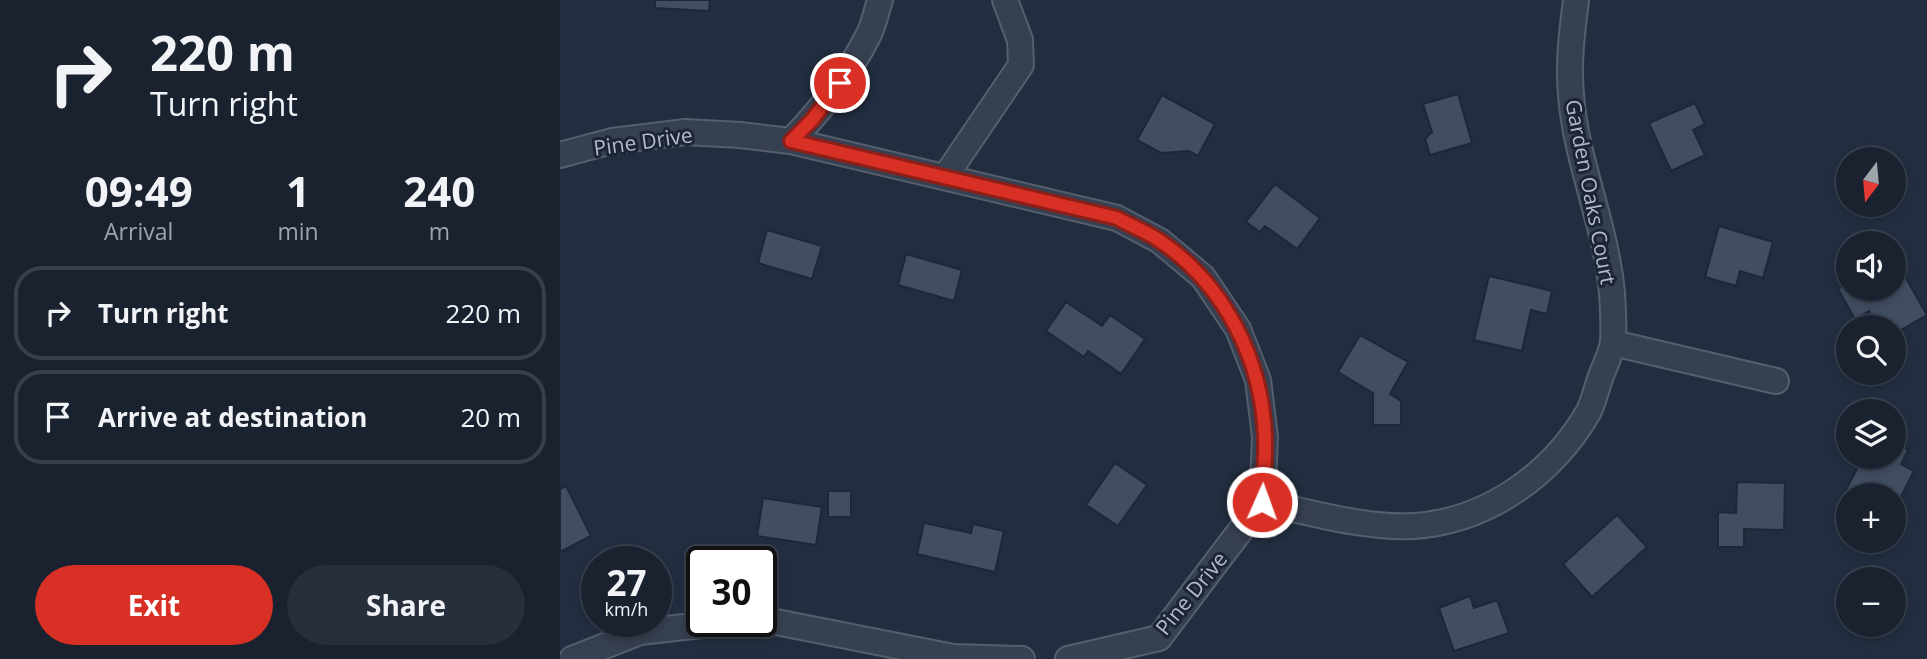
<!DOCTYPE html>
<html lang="en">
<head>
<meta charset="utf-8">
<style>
  :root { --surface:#1a2230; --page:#272f3c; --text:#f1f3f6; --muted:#9fa4ab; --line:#383f4c; --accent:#d93025 }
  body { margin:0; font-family:"Open Sans",sans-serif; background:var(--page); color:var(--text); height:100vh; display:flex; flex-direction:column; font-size:26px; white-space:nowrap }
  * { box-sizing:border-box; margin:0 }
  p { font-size:23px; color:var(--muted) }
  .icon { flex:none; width:38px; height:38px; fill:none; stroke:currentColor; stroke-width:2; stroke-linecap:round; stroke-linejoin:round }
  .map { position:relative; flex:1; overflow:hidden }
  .sheet { display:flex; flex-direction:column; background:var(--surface); width:560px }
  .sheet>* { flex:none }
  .banner { background:#1a2230; color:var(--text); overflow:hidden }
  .needle { width:46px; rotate:196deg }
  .controls { position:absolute; left:1276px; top:147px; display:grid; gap:14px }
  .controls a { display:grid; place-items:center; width:70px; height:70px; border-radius:50%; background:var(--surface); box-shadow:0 4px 10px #0003,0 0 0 2px var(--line); font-size:35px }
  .speed { position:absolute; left:21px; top:546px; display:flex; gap:14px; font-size:35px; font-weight:700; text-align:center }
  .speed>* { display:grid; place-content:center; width:91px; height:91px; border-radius:50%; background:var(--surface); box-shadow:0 4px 10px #0003,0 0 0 2px var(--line); line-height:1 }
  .speed small { font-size:18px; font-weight:400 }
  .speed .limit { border:4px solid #111; border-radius:10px; background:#fff; color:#111 }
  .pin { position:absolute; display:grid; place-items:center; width:60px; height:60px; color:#fff; margin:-30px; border:4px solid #fff; border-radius:50%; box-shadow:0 2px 7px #0007 }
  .me { position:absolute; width:77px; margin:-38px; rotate:2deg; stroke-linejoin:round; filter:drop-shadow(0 0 5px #0008) }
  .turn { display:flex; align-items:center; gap:24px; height:147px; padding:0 35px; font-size:32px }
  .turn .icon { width:91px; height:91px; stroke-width:2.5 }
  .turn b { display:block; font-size:49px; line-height:60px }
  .eta { display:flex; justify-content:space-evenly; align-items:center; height:119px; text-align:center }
  .eta b { font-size:42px; font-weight:700; line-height:49px }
  .primary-button { display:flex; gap:14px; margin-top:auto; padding:14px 35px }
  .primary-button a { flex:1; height:80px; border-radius:42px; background:var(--accent); color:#fff; font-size:28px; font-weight:700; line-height:80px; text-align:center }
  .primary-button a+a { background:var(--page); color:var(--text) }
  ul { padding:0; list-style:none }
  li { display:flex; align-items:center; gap:21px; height:94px; margin:0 14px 10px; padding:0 21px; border:4px solid var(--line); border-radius:28px }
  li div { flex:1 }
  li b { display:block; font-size:26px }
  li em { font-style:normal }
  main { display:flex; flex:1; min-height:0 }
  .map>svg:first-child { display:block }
  .building { fill:#414e62; stroke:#1e2737; stroke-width:2 }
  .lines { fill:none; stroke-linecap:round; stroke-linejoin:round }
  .minor-casing { stroke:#555e6d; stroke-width:28 }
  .minor { stroke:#374050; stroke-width:24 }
  .route-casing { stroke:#8d1f18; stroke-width:18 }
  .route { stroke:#d93025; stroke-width:12 }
  .labels { text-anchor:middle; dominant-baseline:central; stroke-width:6; stroke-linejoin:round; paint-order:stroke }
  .street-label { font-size:21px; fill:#b3bbca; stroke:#1c2535 }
</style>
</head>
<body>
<main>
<section class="sheet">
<div class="banner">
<div class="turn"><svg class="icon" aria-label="right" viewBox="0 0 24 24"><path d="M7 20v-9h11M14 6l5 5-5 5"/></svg><div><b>220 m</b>Turn right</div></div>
</div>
<div class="eta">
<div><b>09:49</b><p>Arrival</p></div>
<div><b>1</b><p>min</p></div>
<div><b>240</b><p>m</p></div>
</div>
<ul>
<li><svg class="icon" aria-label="right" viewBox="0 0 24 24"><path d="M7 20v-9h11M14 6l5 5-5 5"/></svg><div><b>Turn right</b></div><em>220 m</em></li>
<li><svg class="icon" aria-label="arrive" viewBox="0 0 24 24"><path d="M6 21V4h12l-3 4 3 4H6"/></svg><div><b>Arrive at destination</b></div><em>20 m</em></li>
</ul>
<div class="primary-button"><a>Exit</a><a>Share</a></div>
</section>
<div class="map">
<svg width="1367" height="659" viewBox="0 0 1367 659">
  <rect width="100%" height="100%" fill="#222e40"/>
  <path class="building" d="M95 0H150L149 11 95 8Z
    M898 94 912 143 870 155 865 139 872 132 863 104Z
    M602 95 655 124 638 156 629 151 601 153 577 140Z
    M1135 103 1145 124 1133 130 1145 155 1111 171 1089 123Z
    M715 184 760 218 737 249 705 226 700 232 686 222Z
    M1159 226 1213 242 1203 278 1180 271 1176 286 1145 277Z
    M207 230 262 246 252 279 198 263Z
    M346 254 402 270 394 301 338 285Z
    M1334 257 1367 315 1334 334V327H1318L1309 311 1295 319 1278 289 1288 283V289H1334Z
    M929 276 992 291 987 314 971 310 962 351 914 340Z
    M506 302 542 326 550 315 585 339 561 374 528 351 524 357 486 331Z
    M800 335 848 362 830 394 841 401V425H813V393L778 372Z
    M1334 442 1348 450 1341 464 1354 471 1334 510V495H1295L1286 490 1303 457H1334Z
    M555 463 587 485 558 526 526 505Z
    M1177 482 1225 483 1224 530 1184 529V547H1158V512L1176 513Z
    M6 486 31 536 0 552V489Z
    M268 491H291V517H268Z
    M203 498 262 507 256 545 197 536Z
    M1057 515 1087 547 1032 597 1003 564Z
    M364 523 411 533 413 524 444 531 435 572 357 554Z
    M910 596 914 608 937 600 949 633 894 651 879 608Z"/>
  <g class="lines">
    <defs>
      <path id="minor" d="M231 141C261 110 288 75 308 36 314 25 316 12 320 0
        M0 155 52 141 126 132 180 135 231 141 557 218 600 241 643 277 678 329 698 380 705 437 702 502 599 638 508 659
        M385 177 461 65 460 40 445 0
        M1053 343 1216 381
        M702 502C748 512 808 529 854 526 928 521 993 474 1029 411 1034 400 1037 387 1041 376 1045 365 1052 352 1053 341 1054 325 1053 308 1052 293 1046 225 1016 162 1011 95 1008 63 1012 32 1016 0
        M201 619 393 657 462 659
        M12 659 80 632 177 621"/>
    </defs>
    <use href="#minor" class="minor-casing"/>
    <use href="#minor" class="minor"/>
  </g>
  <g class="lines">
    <defs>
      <path id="route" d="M280 83 252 120 231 141 557 218C571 226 587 232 600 241 665 285 702 360 705 437 706 458 703 480 702 502"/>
    </defs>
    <use href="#route" class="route-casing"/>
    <use href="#route" class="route"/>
  </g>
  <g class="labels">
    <g class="street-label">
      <text transform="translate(83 141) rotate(-8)">Pine Drive</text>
      <text transform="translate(1031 192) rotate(79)">Garden Oaks Court</text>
      <text transform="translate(631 593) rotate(-51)">Pine Drive</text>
    </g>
  </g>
</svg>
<div class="controls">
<a><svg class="needle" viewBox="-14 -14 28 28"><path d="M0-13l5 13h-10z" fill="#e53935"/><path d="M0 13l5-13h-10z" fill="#9fa4ab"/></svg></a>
<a><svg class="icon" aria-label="sound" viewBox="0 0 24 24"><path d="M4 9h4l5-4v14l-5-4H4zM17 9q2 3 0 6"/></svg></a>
<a><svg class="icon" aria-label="search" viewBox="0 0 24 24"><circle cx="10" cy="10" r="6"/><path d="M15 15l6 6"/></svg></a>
<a><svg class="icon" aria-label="layers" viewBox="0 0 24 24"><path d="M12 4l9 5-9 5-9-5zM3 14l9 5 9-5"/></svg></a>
<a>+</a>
<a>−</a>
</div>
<div class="speed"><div>27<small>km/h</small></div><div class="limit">30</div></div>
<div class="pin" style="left:280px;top:83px;background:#d93025"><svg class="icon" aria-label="arrive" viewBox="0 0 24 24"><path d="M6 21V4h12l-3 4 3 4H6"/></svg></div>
<svg class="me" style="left:702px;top:502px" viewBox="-20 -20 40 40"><circle r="17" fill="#d93025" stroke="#fff" stroke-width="3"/><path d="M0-11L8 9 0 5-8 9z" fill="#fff"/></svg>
</div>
</main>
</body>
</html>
